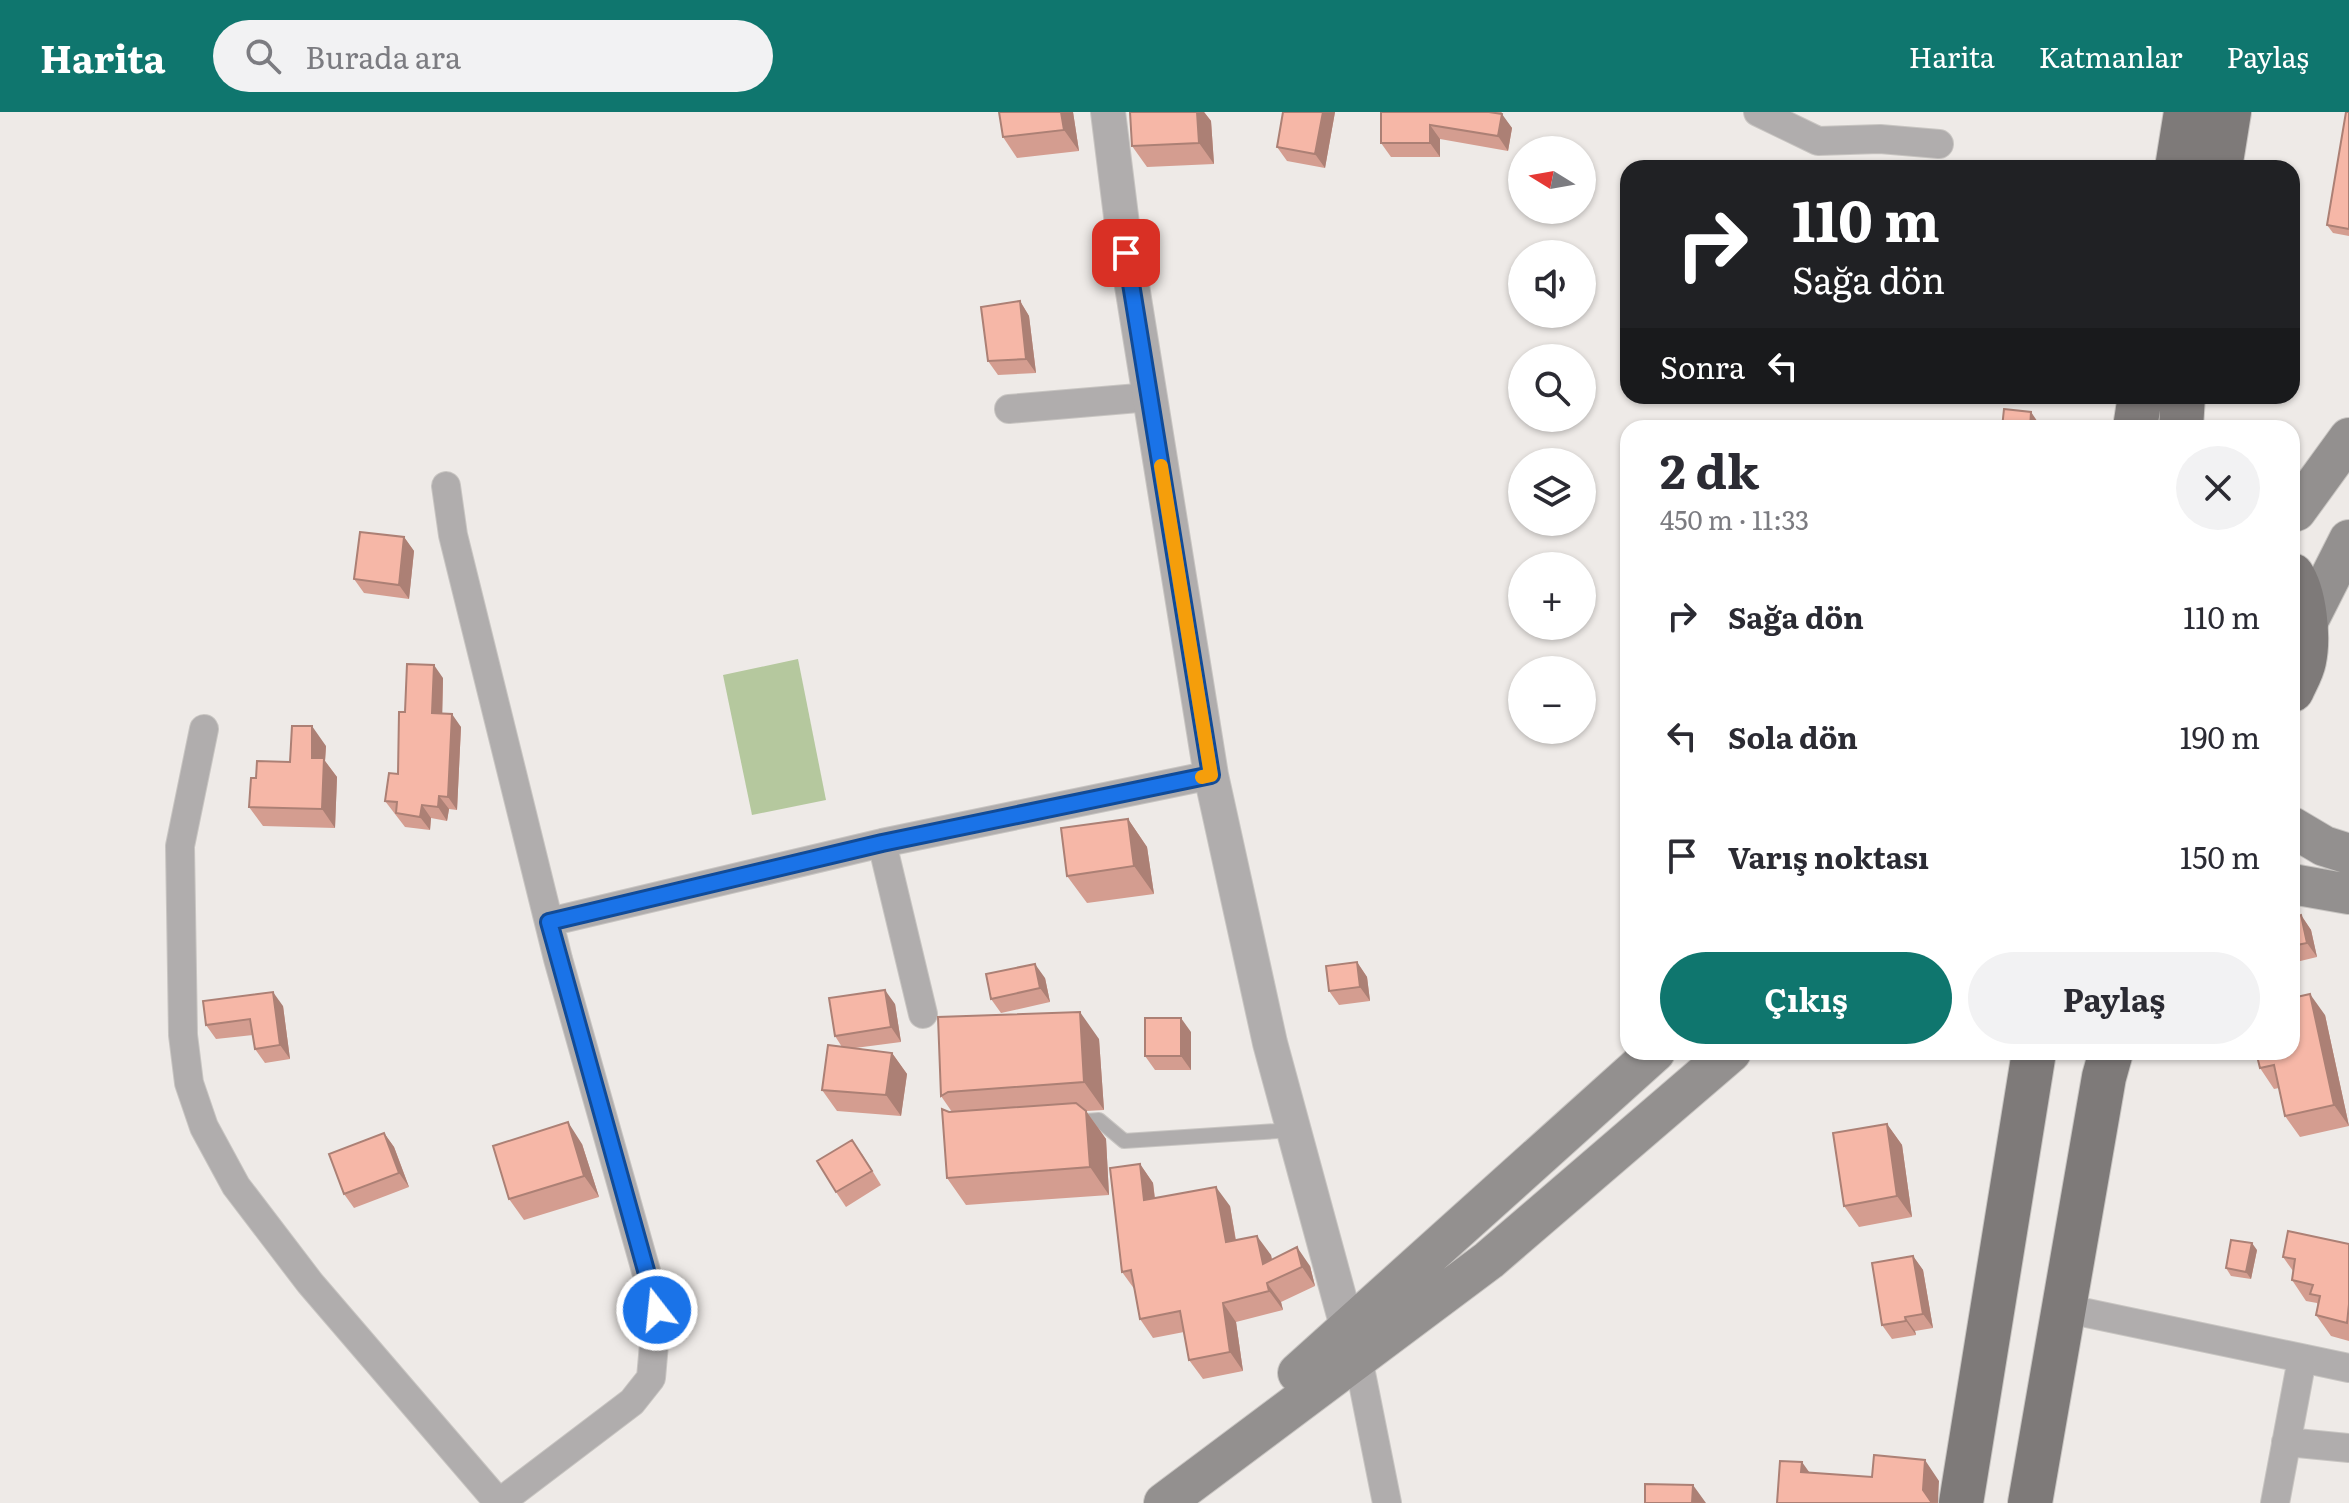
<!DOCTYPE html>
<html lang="tr">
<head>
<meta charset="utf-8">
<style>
  :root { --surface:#fff; --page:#f2f2f3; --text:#2b2b33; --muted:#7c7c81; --accent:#0f766e }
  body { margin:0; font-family:Literata,serif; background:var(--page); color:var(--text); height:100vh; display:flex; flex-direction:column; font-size:30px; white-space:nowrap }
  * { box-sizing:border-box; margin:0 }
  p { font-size:26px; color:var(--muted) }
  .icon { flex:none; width:44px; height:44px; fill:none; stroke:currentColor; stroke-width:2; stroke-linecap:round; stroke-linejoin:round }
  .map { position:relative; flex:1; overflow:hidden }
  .side { position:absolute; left:1620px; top:308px; width:680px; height:640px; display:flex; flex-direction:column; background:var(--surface); border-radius:24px; box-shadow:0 2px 6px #0004 }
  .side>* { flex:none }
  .banner { position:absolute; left:1620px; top:48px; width:680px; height:244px; border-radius:24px; box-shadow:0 2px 6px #0004; background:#202124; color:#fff; overflow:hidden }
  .needle { width:52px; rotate:281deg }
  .buttons { position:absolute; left:1508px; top:24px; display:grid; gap:16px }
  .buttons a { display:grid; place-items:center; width:88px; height:88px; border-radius:50%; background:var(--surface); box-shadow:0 2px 6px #0004; font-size:40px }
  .pin { position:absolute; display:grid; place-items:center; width:68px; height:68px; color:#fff; margin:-34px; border-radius:16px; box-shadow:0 4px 12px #0006 }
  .me { position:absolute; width:88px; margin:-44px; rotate:344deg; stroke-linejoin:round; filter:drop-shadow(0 0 6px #0008) }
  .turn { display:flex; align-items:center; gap:28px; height:168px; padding:0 40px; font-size:36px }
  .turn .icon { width:104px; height:104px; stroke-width:2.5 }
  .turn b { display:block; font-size:56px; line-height:68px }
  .then { display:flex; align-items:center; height:76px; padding:0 40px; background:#0003; gap:16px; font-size:30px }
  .round { display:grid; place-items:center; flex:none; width:84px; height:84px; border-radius:42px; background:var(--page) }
  .headline { display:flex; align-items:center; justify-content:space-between; height:136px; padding:0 40px }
  h1 { font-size:48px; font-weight:700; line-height:60px }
  .action { display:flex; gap:16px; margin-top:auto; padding:16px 40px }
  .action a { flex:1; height:92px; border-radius:48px; background:var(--accent); color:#fff; font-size:32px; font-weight:700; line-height:92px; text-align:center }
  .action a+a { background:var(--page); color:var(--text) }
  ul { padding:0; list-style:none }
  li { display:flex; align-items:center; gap:24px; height:120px; padding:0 40px }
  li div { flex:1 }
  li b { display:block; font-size:30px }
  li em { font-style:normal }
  header { display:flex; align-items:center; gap:48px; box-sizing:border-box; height:112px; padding:0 40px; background:var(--accent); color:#fff }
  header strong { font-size:38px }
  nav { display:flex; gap:44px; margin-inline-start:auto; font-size:28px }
  .search { width:560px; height:72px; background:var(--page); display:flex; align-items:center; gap:20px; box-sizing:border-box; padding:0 28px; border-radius:44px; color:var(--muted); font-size:30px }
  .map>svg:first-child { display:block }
  .pitch { fill:#b5c89e }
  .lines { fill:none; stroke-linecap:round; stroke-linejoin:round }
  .service-casing { stroke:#c8c5c2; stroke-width:16 }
  .minor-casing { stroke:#c8c5c2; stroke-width:30 }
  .tertiary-casing { stroke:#c8c5c2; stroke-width:36 }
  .secondary-casing { stroke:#c8c5c2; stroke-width:42 }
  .primary-casing { stroke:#c8c5c2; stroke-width:46 }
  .service { stroke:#b0adad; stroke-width:14 }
  .minor { stroke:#b0adad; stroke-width:28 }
  .tertiary { stroke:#b0adad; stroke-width:34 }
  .secondary { stroke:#93908f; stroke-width:40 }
  .primary { stroke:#7e7a79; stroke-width:44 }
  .wall { fill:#d49d90 }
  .shaded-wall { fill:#ac8075 }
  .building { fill:#f6b7a7; stroke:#ac8075; stroke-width:2 }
  .route-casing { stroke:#114b97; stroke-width:20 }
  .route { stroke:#1a73e8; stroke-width:14 }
  .slow { stroke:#f59e0b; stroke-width:14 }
</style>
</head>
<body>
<header>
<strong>Harita</strong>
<div class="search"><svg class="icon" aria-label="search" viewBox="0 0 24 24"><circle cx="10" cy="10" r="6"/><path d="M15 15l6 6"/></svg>Burada ara</div>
<nav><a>Harita</a><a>Katmanlar</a><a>Paylaş</a></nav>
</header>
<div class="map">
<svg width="2349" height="1391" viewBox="0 0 2349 1391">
  <rect width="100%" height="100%" fill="#eeeae7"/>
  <path class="pitch" d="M798 547 826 688 752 703 723 563Z"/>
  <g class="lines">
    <defs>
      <path id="service" d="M1074 1010 1099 1008 1124 1029 1293 1018"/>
      <path id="minor" d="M1758 0 1818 29 1880 27 1939 32
        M1009 297 1150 285
        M446 374 453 423 558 847 657 1198 651 1266 632 1290 499 1391
        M204 617 180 734 183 923 189 971 204 1015 236 1074 310 1171 499 1391
        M882 731 923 902
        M549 810 882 731 1211 663
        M2063 1196 2349 1256
        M1358 1246 1387 1391
        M2286 1330 2349 1336
        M2275 1391 2302 1247"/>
      <path id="tertiary" d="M1108 0 1122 112 1211 663 1270 931 1348 1218"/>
      <path id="secondary" d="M2292 400 2296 399 2349 326
        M2304 517 2349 428
        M2292 715 2324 734 2349 742
        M2292 772 2349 782
        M1298 1261 1655 940
        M1164 1391 1489 1148 1731 940"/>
      <path id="primary" d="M2177 56 2186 0
        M2220 56 2229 0
        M2135 316 2140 284
        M2181 316 2183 284
        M2292 463C2305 482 2309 526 2304 549 2302 559 2296 569 2292 578
        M1961 1391 2034 940
        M2030 1391 2104 965 2111 940"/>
    </defs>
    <use href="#service" class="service-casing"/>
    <use href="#minor" class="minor-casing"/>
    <use href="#tertiary" class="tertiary-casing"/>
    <use href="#secondary" class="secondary-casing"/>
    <use href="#primary" class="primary-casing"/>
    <use href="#service" class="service"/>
    <use href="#minor" class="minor"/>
    <use href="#tertiary" class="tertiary"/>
    <use href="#secondary" class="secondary"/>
    <use href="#primary" class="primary"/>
  </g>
  <path class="wall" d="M1073 0 1079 39 1017 46 1003 25Z
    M1130 0H1204L1211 9 1214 52 1147 55 1132 34Z
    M1283 0H1335L1325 56 1287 49 1277 35Z
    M1381 0H1502L1501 2 1512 16 1508 39 1440 27V45H1391L1381 31Z
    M2349 0V124L2333 121 2327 113Z
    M1020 189 1029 204 1036 261 998 263 988 249Z
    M404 425 414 439 409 487 364 481 354 467Z
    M443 566 442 601 461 615 457 698 449 697 447 709 431 706 430 718 405 715 385 689 398 662 405 600Z
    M326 634 325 649 337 665 335 716 263 714 249 695 290 650Z
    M1128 707 1147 735 1154 782 1087 791 1067 764Z
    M2301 803 2311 818 2317 845 2292 851V806Z
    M1357 850 1367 865 1370 889 1339 893 1329 879Z
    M1045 866 1050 890 1001 901 991 887Z
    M895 892 901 930 855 936 892 941 907 962 901 1004 837 999 822 978 842 935 835 924Z
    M283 894 290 947 265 951 255 937 253 923 216 927 206 913Z
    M2325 903 2349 1014 2300 1025 2285 1004 2279 976 2274 977 2260 956Z
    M938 905 1099 927 1104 998 1086 999 1106 1027 1109 1083 966 1093 947 1066 949 1000H952L941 984Z
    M1191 920V958H1155L1145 944Z
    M1887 1012 1902 1033 1912 1105 1859 1115 1844 1094Z
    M384 1021 394 1035 409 1075 354 1096 344 1082Z
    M582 1032 599 1085 524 1108 509 1087Z
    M862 1042 881 1073 846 1095 836 1080Z
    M1140 1052 1153 1071 1155 1086 1230 1094 1236 1128 1271 1143 1272 1147 1310 1154 1315 1174 1281 1190 1283 1198 1236 1210 1243 1259 1203 1267 1189 1248 1184 1220 1153 1226 1140 1207 1135 1178 1122 1160Z
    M2349 1132V1229L2331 1224 2316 1203 2318 1194 2317 1191 2306 1189 2292 1168 2293 1159 2283 1145Z
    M2257 1138 2251 1167 2231 1164 2226 1156Z
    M1913 1144 1923 1158 1933 1216 1915 1219 1916 1223 1892 1227 1882 1213Z"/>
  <path class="shaded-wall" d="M1061 0H1073L1079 39 1064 18Z
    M1197 0H1204L1211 9 1214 52 1199 31Z
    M1323 0H1335L1325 56 1315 42Z
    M1502 2 1512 16 1508 39 1498 24Z
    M1430 13 1440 27V45L1430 31Z
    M1020 189 1029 204 1036 261 1026 247Z
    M2031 300 2042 316H2030Z
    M404 425 414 439 409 487 399 473Z
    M434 553 443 566 442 615 432 601Z
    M452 602 461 615 457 698 448 685Z
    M312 614 326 634 325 649 337 665 335 716 322 697 312 646Z
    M439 684 449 697 447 709 438 695Z
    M422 693 431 706 430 718 420 705Z
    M1128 707 1147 735 1154 782 1134 754Z
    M2301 803 2311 818 2317 845 2307 831Z
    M1357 850 1367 865 1370 889 1360 875Z
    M1035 852 1045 866 1050 890 1040 876Z
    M885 878 895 892 901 930 891 915Z
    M273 880 283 894 290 947 280 933Z
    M2310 882 2325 903 2349 1014 2334 993Z
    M1080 900 1099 927 1104 998 1084 970Z
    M1181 906 1191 920V958L1181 944Z
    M892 941 907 962 901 1004 886 983Z
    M1086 999 1106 1027 1109 1083 1090 1055Z
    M568 1010 582 1032 599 1085 584 1064Z
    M1887 1012 1902 1033 1912 1105 1897 1084Z
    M384 1021 394 1035 409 1075 399 1061Z
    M1140 1052 1153 1071 1157 1107 1144 1088Z
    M1216 1075 1230 1094 1239 1149 1226 1130Z
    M1257 1124 1271 1143 1275 1167 1263 1152Z
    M2252 1131 2257 1138 2251 1167 2246 1160Z
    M1297 1135 1310 1154 1315 1174 1302 1155Z
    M1913 1144 1923 1158 1933 1216 1923 1202Z
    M1267 1171 1281 1190 1283 1198 1269 1179Z
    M1223 1191 1236 1210 1243 1259 1230 1240Z
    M1905 1205 1915 1219 1916 1223 1906 1209Z
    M1925 1348 1939 1369 1938 1391H1932L1923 1378Z
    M1802 1350 1817 1371 1801 1360Z
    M1693 1373 1706 1391H1692Z"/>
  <path class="building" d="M999 0H1061L1064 18 1003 25Z
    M1130 0H1197L1199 31 1132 34Z
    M1283 0H1323L1315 42 1277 35Z
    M1381 0H1489L1502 2 1498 24 1430 13V31H1381Z
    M2346 0H2349V117L2327 113Z
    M1020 189 1026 247 988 249 981 195Z
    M2004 297 2031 300 2030 316H2002Z
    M360 420 404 425 399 473 354 467Z
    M407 552 434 553 432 601 452 602 448 685 439 684 438 695 422 693 420 705 396 701 397 690 385 689 389 661 398 662 399 600H405Z
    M292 614H312V646H324L322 697 249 695 251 666H256L257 649 290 650Z
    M1128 707 1134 754 1067 764 1061 716Z
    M2301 803 2307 831 2292 834V806Z
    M1357 850 1360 875 1329 879 1326 854Z
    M1035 852 1040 876 991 887 986 862Z
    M885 878 891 915 835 924 829 886Z
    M273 880 280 933 255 937 250 907 206 913 203 889Z
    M2310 882 2334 993 2285 1004 2274 953 2260 956 2256 940H2292V886Z
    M1080 900 1084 970 948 980 941 984 938 905Z
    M1145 906H1181V944H1145Z
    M828 933 892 941 886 983 822 978Z
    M1076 991 1086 999 1090 1055 947 1066 942 997 949 1000Z
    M568 1010 584 1064 509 1087 493 1034Z
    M1887 1012 1897 1084 1844 1094 1833 1021Z
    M384 1021 399 1061 344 1082 329 1042Z
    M852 1028 872 1059 836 1080 817 1049Z
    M1140 1052 1144 1088 1216 1075 1226 1130 1257 1124 1263 1152 1297 1135 1302 1155 1267 1171 1269 1179 1223 1191 1230 1240 1189 1248 1180 1199 1140 1207 1131 1158 1122 1160 1110 1056Z
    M2288 1119 2349 1132V1192L2347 1211 2316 1203 2320 1184 2310 1182 2313 1173 2292 1168 2295 1147 2283 1145Z
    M2231 1128 2252 1131 2246 1160 2226 1156Z
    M1913 1144 1923 1202 1905 1205 1906 1209 1882 1213 1872 1151Z
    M1874 1343 1925 1348 1923 1378 1932 1391H1777L1780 1349 1802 1350 1801 1360 1872 1365Z
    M1645 1372 1693 1373 1692 1391H1645Z"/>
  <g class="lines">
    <defs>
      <path id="route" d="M657 1198 549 810 882 731 1211 663 1126 141"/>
    </defs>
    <use href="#route" class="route-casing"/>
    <use href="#route" class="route"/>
    <path class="slow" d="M1161 354 1211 663 1202 665"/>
  </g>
</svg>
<div class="buttons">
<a><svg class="needle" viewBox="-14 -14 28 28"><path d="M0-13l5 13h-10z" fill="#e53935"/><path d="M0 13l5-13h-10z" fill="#7c7c81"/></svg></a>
<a><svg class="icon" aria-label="sound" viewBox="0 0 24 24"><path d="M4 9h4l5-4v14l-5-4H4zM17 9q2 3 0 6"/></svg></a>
<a><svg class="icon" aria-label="search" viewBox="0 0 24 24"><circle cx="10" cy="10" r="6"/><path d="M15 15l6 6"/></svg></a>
<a><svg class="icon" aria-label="layers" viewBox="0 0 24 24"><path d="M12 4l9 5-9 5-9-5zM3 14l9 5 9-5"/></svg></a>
<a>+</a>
<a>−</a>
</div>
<div class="pin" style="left:1126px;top:141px;background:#d93025"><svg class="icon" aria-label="arrive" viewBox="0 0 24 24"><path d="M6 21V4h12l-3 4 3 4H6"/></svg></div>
<svg class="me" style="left:657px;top:1198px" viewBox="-20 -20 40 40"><circle r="17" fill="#1a73e8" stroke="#fff" stroke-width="3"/><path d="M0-11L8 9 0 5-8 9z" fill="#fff"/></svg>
<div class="banner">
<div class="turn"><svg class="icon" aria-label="right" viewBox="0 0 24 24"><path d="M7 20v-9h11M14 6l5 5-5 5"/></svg><div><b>110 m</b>Sağa dön</div></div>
<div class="then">Sonra<svg class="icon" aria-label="left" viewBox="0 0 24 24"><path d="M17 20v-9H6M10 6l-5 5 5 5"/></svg></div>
</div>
<section class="side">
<div class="headline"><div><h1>2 dk</h1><p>450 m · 11:33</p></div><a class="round"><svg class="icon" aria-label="close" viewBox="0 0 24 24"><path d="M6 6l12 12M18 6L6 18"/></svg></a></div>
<ul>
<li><svg class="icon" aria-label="right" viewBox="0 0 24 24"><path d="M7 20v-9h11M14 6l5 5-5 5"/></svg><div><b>Sağa dön</b></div><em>110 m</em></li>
<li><svg class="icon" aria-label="left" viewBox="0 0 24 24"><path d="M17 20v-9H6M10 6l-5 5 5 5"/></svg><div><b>Sola dön</b></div><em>190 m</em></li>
<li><svg class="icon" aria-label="arrive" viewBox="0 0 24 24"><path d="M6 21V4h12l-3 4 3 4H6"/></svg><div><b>Varış noktası</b></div><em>150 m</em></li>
</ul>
<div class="action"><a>Çıkış</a><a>Paylaş</a></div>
</section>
</div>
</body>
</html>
